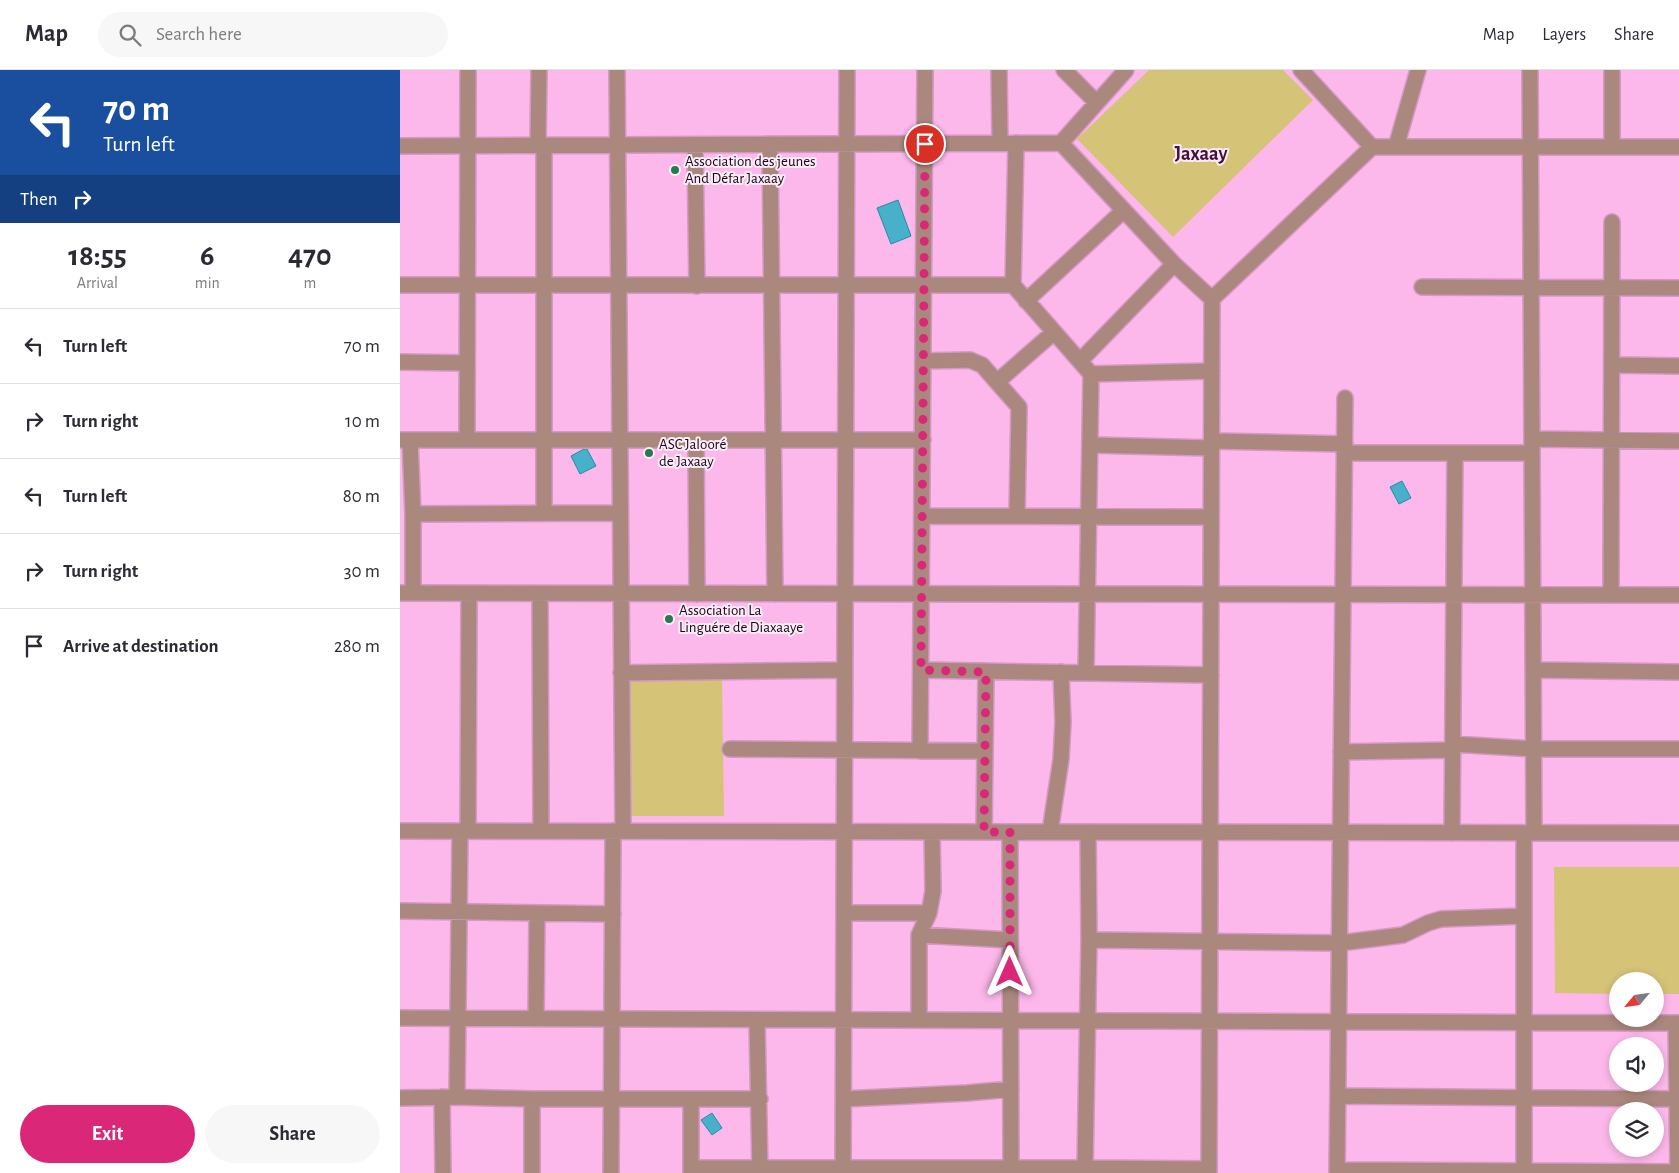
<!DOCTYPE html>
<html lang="en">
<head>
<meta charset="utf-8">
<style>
  :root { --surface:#fff; --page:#f7f7f7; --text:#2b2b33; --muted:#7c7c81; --line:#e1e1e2; --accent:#db2777 }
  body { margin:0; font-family:"Alegreya Sans",sans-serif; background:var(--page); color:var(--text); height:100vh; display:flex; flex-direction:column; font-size:19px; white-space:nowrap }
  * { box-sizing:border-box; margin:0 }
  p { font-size:16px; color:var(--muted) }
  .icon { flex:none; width:28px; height:28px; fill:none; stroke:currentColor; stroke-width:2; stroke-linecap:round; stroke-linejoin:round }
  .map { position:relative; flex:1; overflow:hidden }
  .panel { display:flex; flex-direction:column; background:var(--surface); width:400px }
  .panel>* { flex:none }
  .hud { background:#1a4fa0; color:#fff; overflow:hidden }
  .needle { width:32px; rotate:241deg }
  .buttons { position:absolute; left:1209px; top:902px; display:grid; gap:10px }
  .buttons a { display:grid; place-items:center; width:55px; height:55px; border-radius:50%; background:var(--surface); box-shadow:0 2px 8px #0003; font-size:25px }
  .pin { position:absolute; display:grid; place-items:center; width:42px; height:42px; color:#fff; margin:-21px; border:2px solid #fff; border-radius:50%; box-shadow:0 1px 5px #0007 }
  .me { position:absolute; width:55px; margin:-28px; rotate:0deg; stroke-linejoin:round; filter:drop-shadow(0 0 4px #0008) }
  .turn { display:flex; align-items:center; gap:18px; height:105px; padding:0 20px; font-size:22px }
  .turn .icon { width:65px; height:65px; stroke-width:2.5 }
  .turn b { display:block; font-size:35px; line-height:42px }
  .then { display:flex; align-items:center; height:48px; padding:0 20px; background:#0003; gap:10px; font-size:19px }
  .eta { display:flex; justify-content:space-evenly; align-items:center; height:85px; text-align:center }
  .eta b { font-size:30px; font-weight:600; line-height:35px }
  .primary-button { display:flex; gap:10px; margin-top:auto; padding:10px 20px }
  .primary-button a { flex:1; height:58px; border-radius:30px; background:var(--accent); color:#fff; font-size:20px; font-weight:600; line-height:58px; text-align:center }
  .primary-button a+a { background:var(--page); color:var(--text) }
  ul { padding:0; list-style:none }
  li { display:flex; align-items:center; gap:15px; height:75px; padding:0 20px; border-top:1px solid var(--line) }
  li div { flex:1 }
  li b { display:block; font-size:19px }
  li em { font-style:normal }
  header { display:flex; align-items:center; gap:30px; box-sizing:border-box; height:70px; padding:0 25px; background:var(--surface); border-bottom:1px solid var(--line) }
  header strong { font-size:24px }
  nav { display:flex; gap:28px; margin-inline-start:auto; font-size:18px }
  .search { width:350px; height:45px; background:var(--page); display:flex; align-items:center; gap:12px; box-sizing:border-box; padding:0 18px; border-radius:28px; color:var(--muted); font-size:19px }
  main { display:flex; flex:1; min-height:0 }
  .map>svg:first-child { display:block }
  .green { fill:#d5c378 }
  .building { fill:#49b0c9; stroke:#1d8fa7 }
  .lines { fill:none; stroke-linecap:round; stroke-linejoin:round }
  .minor-casing { stroke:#d398c4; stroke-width:18 }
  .minor { stroke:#ab887e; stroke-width:15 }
  .route { stroke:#db2777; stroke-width:9; stroke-dasharray:0 16.2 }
  .poi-dot { fill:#247b4e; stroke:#fbedf7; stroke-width:2 }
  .labels { text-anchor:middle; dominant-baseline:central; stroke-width:4; stroke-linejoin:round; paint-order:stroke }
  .poi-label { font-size:15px; fill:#1a0415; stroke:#fbedf7; text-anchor:start }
  .district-label { font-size:20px; font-weight:bold; fill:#460f3c; stroke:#fbedf7 }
</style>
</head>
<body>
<header>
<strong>Map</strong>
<div class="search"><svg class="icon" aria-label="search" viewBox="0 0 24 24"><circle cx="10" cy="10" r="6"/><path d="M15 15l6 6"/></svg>Search here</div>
<nav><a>Map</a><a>Layers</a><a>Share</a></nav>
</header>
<main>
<section class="panel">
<div class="hud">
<div class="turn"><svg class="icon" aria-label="left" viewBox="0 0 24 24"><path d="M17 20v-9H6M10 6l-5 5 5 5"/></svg><div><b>70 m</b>Turn left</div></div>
<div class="then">Then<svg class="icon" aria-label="right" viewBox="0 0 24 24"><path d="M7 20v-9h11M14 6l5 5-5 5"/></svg></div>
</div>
<div class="eta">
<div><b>18:55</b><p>Arrival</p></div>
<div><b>6</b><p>min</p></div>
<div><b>470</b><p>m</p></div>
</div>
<ul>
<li><svg class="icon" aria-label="left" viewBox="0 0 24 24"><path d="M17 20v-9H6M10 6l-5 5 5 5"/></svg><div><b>Turn left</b></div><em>70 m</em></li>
<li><svg class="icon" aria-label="right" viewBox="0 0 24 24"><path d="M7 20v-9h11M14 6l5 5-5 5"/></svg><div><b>Turn right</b></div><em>10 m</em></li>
<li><svg class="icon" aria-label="left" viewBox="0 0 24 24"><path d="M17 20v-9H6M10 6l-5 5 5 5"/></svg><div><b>Turn left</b></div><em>80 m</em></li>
<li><svg class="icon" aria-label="right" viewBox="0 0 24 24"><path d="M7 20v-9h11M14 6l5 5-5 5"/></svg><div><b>Turn right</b></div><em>30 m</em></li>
<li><svg class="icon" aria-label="arrive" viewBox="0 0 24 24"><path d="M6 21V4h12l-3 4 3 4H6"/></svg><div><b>Arrive at destination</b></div><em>280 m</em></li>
</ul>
<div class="primary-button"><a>Exit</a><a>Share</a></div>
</section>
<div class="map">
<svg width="1279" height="1103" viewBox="0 0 1279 1103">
  <rect width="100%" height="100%" fill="#fcb8ea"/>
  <path class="green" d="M749 0H883L913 30 773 167 677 69Z
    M226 608H322L324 746H227Z
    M1154 797H1279V924H1255V911H1218L1217 924 1155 923Z"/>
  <path class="building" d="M498 130 511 166 491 174 477 138Z
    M184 379H187L196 396 180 404 171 386Z
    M1002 411 1011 428 999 434 990 417Z
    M312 1043 322 1058 312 1065 301 1050Z"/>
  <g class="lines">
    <defs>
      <path id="minor" d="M217 0 223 761
        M599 0 600 73
        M664 0 696 32
        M1130 0 1134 763
        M1212 0V77
        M616 73 613 215 691 304 686 602
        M661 73 726 0
        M370 74 375 524
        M138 75 139 0
        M295 75 297 216
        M0 76 661 73 774 194 812 229
        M972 77H1279
        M996 77 1018 0
        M0 215H613
        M1022 217 1279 218
        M626 231 723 141
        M523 291 570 290 582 295 619 337 617 446
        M680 291 774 194
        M0 292 67 293
        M1212 295 1279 296
        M691 304 812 301
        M597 312 654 262
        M1132 369 1279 371
        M0 370H523
        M10 370 13 444V523
        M67 370 68 1
        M296 370 297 524
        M811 371 945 374
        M690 375 811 378
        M944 383H1132
        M144 443V75
        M13 444 220 443
        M522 446 811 447
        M0 523 1279 525
        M140 524 141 761
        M1211 525 1212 152
        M521 600 811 605
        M1133 600 1279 602
        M221 603 445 600
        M1053 674 1134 679H1279
        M330 679 585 681
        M520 681 525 0
        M941 682 1053 680
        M0 761 1279 763
        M68 761 69 524
        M584 762 586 601
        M610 762 611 1099
        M650 762 661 689 663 652 661 602
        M1052 763 1055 383
        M0 841 213 844
        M444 843H529
        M519 865 610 870
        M689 870 940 873 1003 865 1028 853 1041 849 1124 846
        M0 948 1279 953
        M136 949 137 843
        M357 950 360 1103
        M519 950V865L529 843 533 821 532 762
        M1276 953 1278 1103
        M938 1026 1277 1029
        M42 1027 43 1103
        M57 1027 60 761
        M0 1028 57 1027 132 1029H360
        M444 1029 567 1023 611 1019
        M291 1098H685L809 1099
        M685 1098 689 870 688 762
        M937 1100 1278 1102
        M132 1103V1029
        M211 1103 213 761
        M291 1103V1029
        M443 1103 447 0
        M809 1103 812 229 972 77 901 0
        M937 1103 945 328
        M1124 1103V763"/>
    </defs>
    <use href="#minor" class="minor-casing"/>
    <use href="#minor" class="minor"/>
  </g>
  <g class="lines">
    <path class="route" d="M525 74 521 600 586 602 584 762H610V902"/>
  </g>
  <g class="poi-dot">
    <circle cx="275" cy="100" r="5"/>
    <circle cx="249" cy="383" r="5"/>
    <circle cx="269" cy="549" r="5"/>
  </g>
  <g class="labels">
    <g class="poi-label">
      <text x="285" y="91">Association des jeunes<tspan x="285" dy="17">And Défar Jaxaay</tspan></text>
      <text x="259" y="374">ASC Jalooré<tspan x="259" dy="17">de Jaxaay</tspan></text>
      <text x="279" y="540">Association La<tspan x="279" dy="17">Linguére de Diaxaaye</tspan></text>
    </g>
    <g class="district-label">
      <text x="801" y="84">Jaxaay</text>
    </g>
  </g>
</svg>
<div class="buttons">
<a><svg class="needle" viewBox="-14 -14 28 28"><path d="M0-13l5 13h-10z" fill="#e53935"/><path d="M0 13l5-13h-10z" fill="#7c7c81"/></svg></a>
<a><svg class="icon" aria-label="sound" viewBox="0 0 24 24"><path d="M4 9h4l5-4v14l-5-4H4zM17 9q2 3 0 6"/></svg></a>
<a><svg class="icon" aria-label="layers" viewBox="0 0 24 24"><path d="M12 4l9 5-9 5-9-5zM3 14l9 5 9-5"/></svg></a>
</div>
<div class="pin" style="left:525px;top:74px;background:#d93025"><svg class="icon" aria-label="arrive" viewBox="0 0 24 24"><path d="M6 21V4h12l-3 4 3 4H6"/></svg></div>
<svg class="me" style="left:610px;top:902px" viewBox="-20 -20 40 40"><path d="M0-17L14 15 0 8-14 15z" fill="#db2777" stroke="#fff" stroke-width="4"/></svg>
</div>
</main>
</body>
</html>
